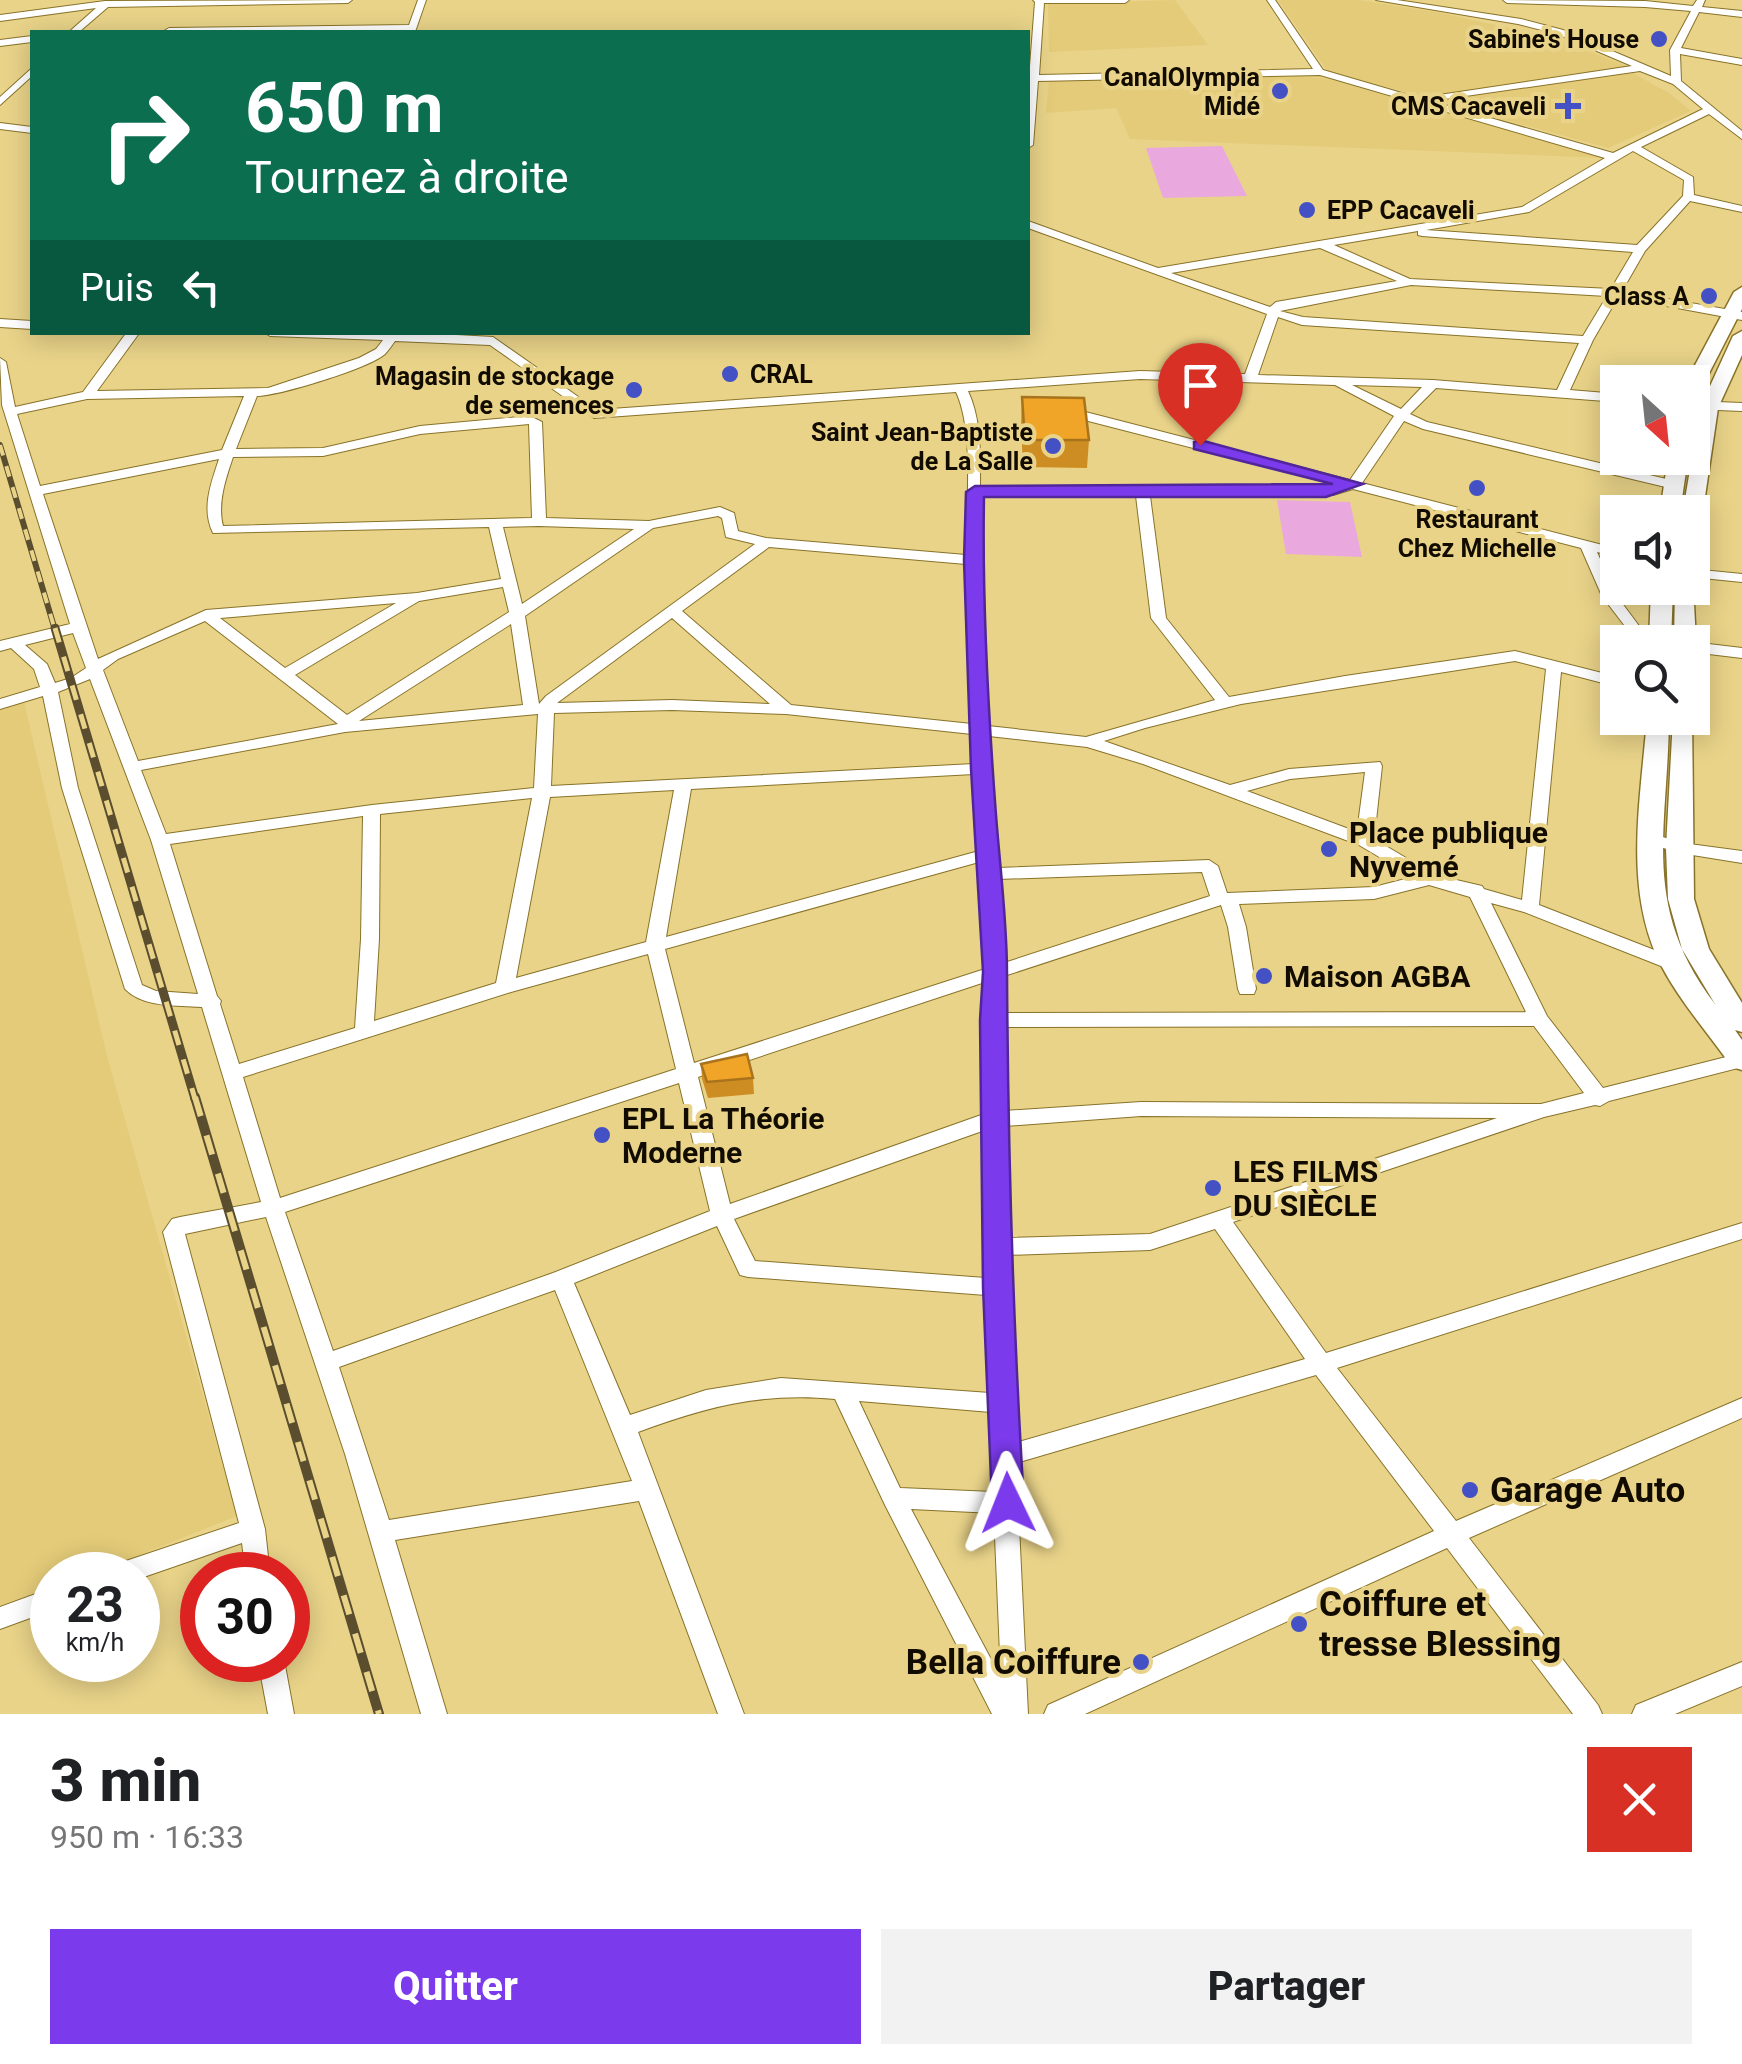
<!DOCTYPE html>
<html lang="fr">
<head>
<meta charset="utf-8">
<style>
  :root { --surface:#fff; --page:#f2f2f2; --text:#202124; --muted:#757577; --accent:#7c3aed }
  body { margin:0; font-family:Roboto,sans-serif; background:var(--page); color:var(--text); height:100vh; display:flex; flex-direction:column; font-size:38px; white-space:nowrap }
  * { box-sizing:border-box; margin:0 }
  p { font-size:32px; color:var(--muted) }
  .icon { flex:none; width:55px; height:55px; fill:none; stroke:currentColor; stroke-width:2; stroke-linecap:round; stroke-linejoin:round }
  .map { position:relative; height:1714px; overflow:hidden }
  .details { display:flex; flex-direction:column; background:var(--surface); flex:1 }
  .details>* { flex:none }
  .hud { position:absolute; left:30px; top:30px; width:1000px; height:305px; border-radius:0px; box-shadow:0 5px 25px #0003; background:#0b6e4f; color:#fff; overflow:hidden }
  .needle { width:65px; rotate:153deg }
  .buttons { position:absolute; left:1600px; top:365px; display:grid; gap:20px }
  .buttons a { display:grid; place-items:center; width:110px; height:110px; border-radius:0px; background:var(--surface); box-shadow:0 5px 25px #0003; font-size:50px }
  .speed { position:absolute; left:30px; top:1552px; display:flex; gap:20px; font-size:50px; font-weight:700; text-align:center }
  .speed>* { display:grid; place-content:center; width:130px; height:130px; border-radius:50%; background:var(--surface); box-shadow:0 5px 25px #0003; line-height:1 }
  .speed small { font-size:25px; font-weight:400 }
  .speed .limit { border:15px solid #d22; background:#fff; color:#111 }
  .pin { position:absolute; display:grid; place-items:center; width:85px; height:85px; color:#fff; margin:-102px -42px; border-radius:50% 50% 50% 0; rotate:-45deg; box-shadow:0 0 10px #0007 }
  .pin .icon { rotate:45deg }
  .me { position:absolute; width:110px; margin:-55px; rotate:358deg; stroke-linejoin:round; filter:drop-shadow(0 0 8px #0008) }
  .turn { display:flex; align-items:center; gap:35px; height:210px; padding:0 50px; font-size:45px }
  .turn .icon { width:130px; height:130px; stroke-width:2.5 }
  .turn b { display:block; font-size:70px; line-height:85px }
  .then { display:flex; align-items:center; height:95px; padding:0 50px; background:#0003; gap:20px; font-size:38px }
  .round { display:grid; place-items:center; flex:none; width:105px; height:105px; border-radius:0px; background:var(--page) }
  .overview { display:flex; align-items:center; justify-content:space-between; height:170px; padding:0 50px }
  h1 { font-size:60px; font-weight:800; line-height:75px }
  .cta { display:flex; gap:20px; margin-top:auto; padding:20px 50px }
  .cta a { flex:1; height:115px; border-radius:0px; background:var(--accent); color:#fff; font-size:40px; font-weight:800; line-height:115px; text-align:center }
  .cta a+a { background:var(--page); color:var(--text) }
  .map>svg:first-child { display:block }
  .built { fill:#e4cb79 }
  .green { fill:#e9a9de }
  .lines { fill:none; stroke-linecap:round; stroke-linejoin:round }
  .street-casing { stroke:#887329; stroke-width:2 }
  .secondary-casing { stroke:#887329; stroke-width:3 }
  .street { fill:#fff; fill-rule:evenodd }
  .secondary { fill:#fff; fill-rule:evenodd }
  .rail-far2-casing { stroke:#5a4e2e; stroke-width:6 }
  .rail-far1-casing { stroke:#5a4e2e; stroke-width:9 }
  .rail-casing { stroke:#5a4e2e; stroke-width:10 }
  .rail-far2 { stroke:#e9d389; stroke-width:4; stroke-dasharray:11; stroke-linecap:butt }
  .rail-far1 { stroke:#e9d389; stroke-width:5; stroke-dasharray:15; stroke-linecap:butt }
  .rail { stroke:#e9d389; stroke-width:6; stroke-dasharray:20; stroke-linecap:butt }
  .wall { fill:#ce8d22 }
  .building { fill:#f0a428; stroke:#a8731c; stroke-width:2.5 }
  .route { fill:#7c3aed; stroke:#51269a; stroke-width:2.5 }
  .poi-dot { fill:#4351c5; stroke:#e9d389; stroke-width:4 }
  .labels { text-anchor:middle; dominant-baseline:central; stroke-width:8; stroke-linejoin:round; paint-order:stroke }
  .far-poi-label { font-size:25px; font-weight:bold; fill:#110b00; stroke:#e9d389; text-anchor:end }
  .poi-label { font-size:30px; font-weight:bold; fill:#110b00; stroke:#e9d389; text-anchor:start }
  .near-poi-label { font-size:35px; font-weight:bold; fill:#110b00; stroke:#e9d389; text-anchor:start }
</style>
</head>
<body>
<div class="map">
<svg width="1742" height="1714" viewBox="0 0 1742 1714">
  <rect width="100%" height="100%" fill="#e9d389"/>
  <path class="built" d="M1175 0 1208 45 1049 52 1048 4Z
    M1278 0H1358L1436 12 1556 38 1629 67 1426 97 1328 72Z
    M1631 72 1669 93 1691 111 1608 148 1432 100Z
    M1299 75 1332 80 1604 158 1130 139 1116 108 1046 113 1049 81Z
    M24 702 107 1056 237 1516 90 1575H52V1590L0 1611V710Z"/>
  <path class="green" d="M1222 146 1247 196 1163 198 1146 148Z
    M1277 500 1350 502 1362 557 1286 554Z"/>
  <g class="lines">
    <defs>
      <path id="street" d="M352 0 348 3 108 7 79 32H69L96 8 0 21V15L105 1Z
        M418 0H426L415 32 164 31 169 28 409 25Z
        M1033 0H1129L1125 3H1044L1039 75 1313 69 1267 0H1275L1323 70 1419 98 1632 66 1557 34 1518 24 1376 0H1397L1521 19 1563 30 1671 76 1670 50 1691 11 1645 7 1507 3 1503 0 1645 1 1693 6 1697 0H1705L1702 7 1742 11V17L1699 12 1681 48 1742 59V65L1680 54 1681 81 1742 131V139L1709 114 1641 147 1693 177 1694 195 1742 206V212L1690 201 1645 251 1622 291 1742 312V320L1618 297 1593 340 1570 390 1618 394V402L1436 388 1410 414 1427 422 1679 482V488L1674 489 1423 429 1404 421 1362 483 1618 549V557L1597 552 1616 595 1651 642H1637L1602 596 1581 548 1353 489 1333 495 1150 496 1166 618 1229 697 1345 676 1515 651 1618 677V687L1561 672 1539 905 1680 960 1682 964 1680 968H1666L1524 912 1491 903 1547 1016 1603 1088 1742 1053V1067L1609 1101 1600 1106 1595 1105 1544 1117 1233 1222 1326 1353 1742 1223V1239L1337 1368 1456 1521 1742 1398V1418L1469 1538 1598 1705 1602 1714H1573L1447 1548 1085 1714H1044L1048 1705 1434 1531 1316 1375 1016 1463 1028 1714H992L885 1505 835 1399C761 1392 706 1407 638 1432L744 1714H718L639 1501 395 1540 447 1714H421L345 1454 266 1217 185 1234 265 1529 270 1575H246L242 1543 138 1579V1575H105L108 1567 239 1523 163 1232 172 1219 180 1217 261 1202 202 1007C176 1005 144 1008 125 989L62 788 43 696 0 709V699L40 687 34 669 11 648 0 651V641L70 624 2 405 0 358 6 362 15 407 83 392 127 332H140L97 391 268 388 359 358 376 349 383 340 270 336 264 332H401L493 337 597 410 1140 371 1245 374 1267 314 1028 228V221L1158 268 1522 207 1605 158 1320 75 1038 81 1033 145 1028 148V92L1035 2ZM1640 71 1673 84 1703 109 1613 153 1431 101ZM1633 151 1684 180 1683 196 1637 245 1426 230 1529 212ZM1418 231V235L1422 236 1633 252 1611 289 1410 279 1334 245ZM1320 248 1397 281 1276 302 1270 307 1171 273ZM1411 285 1607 296 1583 336 1303 317 1280 311ZM1278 317 1302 325 1579 343 1557 390 1433 380 1258 375ZM395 341 490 345 594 418 956 392C975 432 966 510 966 555L766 538 738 531 734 513 720 507 649 521 546 518 542 422 530 416 420 426 323 448 236 449 257 396C278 396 370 368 385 354 389 350 392 345 395 341ZM1140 379 1335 385 1394 416 1350 480 1066 407 1060 411 1061 414 1337 485 980 488C980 456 982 421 968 391ZM1352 385 1422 387 1401 409ZM244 396 222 450 40 486 17 414 87 399ZM529 424 532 518 223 526C217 503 226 478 233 457L323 456 420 434ZM219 459C211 483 201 509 213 533L489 527 501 579 417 593 206 610 98 659 43 494ZM980 496H1136L1151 618 1215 700 1086 737 988 726ZM718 516 722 518 726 537 755 544 546 696 539 704 525 616 653 528ZM539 526 634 529 522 604 503 527ZM769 547 966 564 972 724 791 705 682 611ZM503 587 509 612 347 715 295 675 419 601ZM396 603 285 668 220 618ZM672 618 770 704 672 700 557 703ZM205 621 338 724 138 761 103 670 118 659ZM511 624 523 705 359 721ZM73 633 86 668 71 678 55 683 47 664 25 645ZM1515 661 1546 669 1522 900 1484 889 1482 886 1435 875 1374 839 1382 766 1380 762 1289 769 1230 785 1104 741 1145 728 1241 704ZM90 679 151 840 198 994 156 991 142 985 78 788 58 692ZM672 710 786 714 972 734 974 764 551 786 554 713ZM538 714 534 788 372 805 166 834 141 770 345 732ZM989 736 1087 747 1143 764 1359 845 1413 877 1374 887 1227 893 1218 866 1209 860 997 868ZM1365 772 1357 832 1247 791 1290 779ZM974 774 979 851 666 937 691 789ZM674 790 646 942 516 978 550 797ZM532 798 496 983 374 1021 379 939 380 814ZM363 816 361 939 355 1028 239 1064 220 1004 221 1001 217 996 170 844ZM979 862 985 969 694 1063 665 949ZM1202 872 1210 896 1004 963 998 879ZM1429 885 1470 897 1526 1012 1003 1013 1004 976 1221 905 1228 927 1238 989 1240 994H1254L1256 989 1246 927 1239 904 1374 899ZM648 954 676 1069 280 1198 243 1077 511 992ZM985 982 984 1114 730 1204 698 1077ZM1534 1026 1584 1093 1541 1104 1141 1102 1004 1111 1003 1027ZM679 1083 710 1211 553 1273 333 1351 285 1212ZM1141 1116 1497 1118 1150 1234 1007 1238 1005 1126ZM985 1130 986 1278 755 1261 734 1219ZM717 1226 740 1275 748 1277 986 1295 990 1393 781 1378 706 1390 630 1415 574 1283ZM1215 1229 1305 1359 1015 1443 1007 1255 1150 1250ZM555 1290 632 1481 389 1520 339 1367ZM859 1401 991 1412 994 1492 900 1488ZM911 1509 994 1513 1001 1678Z
        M32 36V42L0 46V40Z
        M32 68V76L0 105V97Z
        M0 123 32 127V133L0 129Z
        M0 319 32 321V329L0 327Z
        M1692 401 1742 403V411L1692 409Z
        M1692 569 1742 574V582L1692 577Z
        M1692 642 1742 648V658L1692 652Z
        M1653 834 1682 843 1742 851V863L1680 853 1647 843 1644 839Z
        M52 1588V1610L0 1629V1607Z
        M258 1660H284L294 1714H268Z
        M1742 1662V1686L1675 1714H1632L1636 1705Z"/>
      <path id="secondary" d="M1742 287V309L1701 389 1692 394V382H1686L1734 292Z
        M1742 331V355L1718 408 1702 517 1692 523V512H1683L1700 408 1733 336Z
        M1668 458H1688L1680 512H1660Z
        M1693 584 1696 642 1692 647V642H1674L1675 588H1692Z
        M1651 588H1673L1671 642H1649Z
        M1692 714 1694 899 1709 949 1742 1003V1032L1735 1030 1742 1040V1070L1732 1067C1709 1034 1681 1003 1662 967 1622 891 1641 799 1647 718H1669C1668 830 1640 906 1715 1004L1682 949 1668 899 1666 848 1673 718H1692Z"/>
    </defs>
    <use href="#street" class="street-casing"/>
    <use href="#secondary" class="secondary-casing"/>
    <use href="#street" class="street"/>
    <use href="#secondary" class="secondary"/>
    <defs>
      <path id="rail-far2" d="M0 445 55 630"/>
      <path id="rail-far1" d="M55 628 195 1099"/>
      <path id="rail" d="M195 1097 379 1714"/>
    </defs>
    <use href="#rail-far2" class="rail-far2-casing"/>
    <use href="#rail-far1" class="rail-far1-casing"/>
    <use href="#rail" class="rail-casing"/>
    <use href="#rail-far2" class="rail-far2"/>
    <use href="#rail-far1" class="rail-far1"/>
    <use href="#rail" class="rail"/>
  </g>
  <path class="wall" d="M1022 397 1089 440 1087 468 1023 467 1021 424Z
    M701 1064 753 1078 754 1094 708 1098 702 1079Z"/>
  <path class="building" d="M1022 397 1084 398 1089 440H1025Z
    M747 1054 753 1078 707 1082 701 1064Z"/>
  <path class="route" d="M1200 440 1363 484 1326 497H984C982 603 988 709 996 815 1000 867 1007 921 1007 973 1008 1150 1013 1326 1024 1503L1019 1512 1008 1516 997 1512 992 1503 983 1287 980 1020 983 972 971 769 964 560 966 492 975 486 1333 484 1194 449V442Z"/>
  <g class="poi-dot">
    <circle cx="1659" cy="39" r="10"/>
    <circle cx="1280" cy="91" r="10"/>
    <path d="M1563 91h10v10h10v10h-10v10h-10v-10h-10v-10h10z"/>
    <circle cx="1307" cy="210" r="10"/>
    <circle cx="1709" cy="296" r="10"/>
    <circle cx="730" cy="374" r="10"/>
    <circle cx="634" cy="390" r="10"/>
    <circle cx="1053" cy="446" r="10"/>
    <circle cx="1477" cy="488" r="10"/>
    <circle cx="1329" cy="849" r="10"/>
    <circle cx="1264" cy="976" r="10"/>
    <circle cx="602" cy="1135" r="10"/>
    <circle cx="1213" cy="1188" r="10"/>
    <circle cx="1470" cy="1490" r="10"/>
    <circle cx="1299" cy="1624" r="10"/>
    <circle cx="1141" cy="1662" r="10"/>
  </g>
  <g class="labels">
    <g class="far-poi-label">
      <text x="1639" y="39">Sabine's House</text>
      <text x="1260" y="77">CanalOlympia<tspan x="1260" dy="29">Midé</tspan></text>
      <text x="1546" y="106">CMS Cacaveli</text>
      <text x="1327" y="210" text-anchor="start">EPP Cacaveli</text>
      <text x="1689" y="296">Class A</text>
      <text x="750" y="374" text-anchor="start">CRAL</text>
      <text x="614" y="376">Magasin de stockage<tspan x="614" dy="29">de semences</tspan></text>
      <text x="1033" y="432">Saint Jean-Baptiste<tspan x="1033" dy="29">de La Salle</tspan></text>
      <text x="1477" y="519" text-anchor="middle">Restaurant<tspan x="1477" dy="29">Chez Michelle</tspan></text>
    </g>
    <g class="poi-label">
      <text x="1349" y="832">Place publique<tspan x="1349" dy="34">Nyvemé</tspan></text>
      <text x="1284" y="976">Maison AGBA</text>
      <text x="622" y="1118">EPL La Théorie<tspan x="622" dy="34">Moderne</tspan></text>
      <text x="1233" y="1171">LES FILMS<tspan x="1233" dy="34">DU SIÈCLE</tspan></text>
    </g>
    <g class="near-poi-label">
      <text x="1490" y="1490">Garage Auto</text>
      <text x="1319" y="1604">Coiffure et<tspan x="1319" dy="40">tresse Blessing</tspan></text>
      <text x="1121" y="1662" text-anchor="end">Bella Coiffure</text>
    </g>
  </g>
</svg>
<div class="buttons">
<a><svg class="needle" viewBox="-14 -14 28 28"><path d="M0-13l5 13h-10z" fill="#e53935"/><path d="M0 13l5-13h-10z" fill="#757577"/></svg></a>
<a><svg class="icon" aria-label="sound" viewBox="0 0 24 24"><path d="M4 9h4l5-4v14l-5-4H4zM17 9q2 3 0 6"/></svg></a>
<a><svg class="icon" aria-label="search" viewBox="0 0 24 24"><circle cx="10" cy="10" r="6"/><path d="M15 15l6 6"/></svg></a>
</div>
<div class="speed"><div>23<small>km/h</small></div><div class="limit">30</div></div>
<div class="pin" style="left:1200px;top:445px;background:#d93025"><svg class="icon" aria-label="arrive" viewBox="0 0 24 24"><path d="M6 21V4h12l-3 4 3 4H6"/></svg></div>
<svg class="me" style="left:1008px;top:1503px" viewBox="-20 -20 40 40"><path d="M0-17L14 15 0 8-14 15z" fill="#7c3aed" stroke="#fff" stroke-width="4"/></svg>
<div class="hud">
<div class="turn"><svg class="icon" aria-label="right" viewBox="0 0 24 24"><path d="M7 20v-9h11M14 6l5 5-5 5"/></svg><div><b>650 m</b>Tournez à droite</div></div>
<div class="then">Puis<svg class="icon" aria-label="left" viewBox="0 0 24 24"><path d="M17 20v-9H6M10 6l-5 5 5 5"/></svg></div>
</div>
</div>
<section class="details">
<div class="overview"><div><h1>3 min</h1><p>950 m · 16:33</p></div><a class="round" style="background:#d93025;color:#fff"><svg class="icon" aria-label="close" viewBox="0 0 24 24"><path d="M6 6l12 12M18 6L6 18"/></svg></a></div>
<div class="cta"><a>Quitter</a><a>Partager</a></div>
</section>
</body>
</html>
